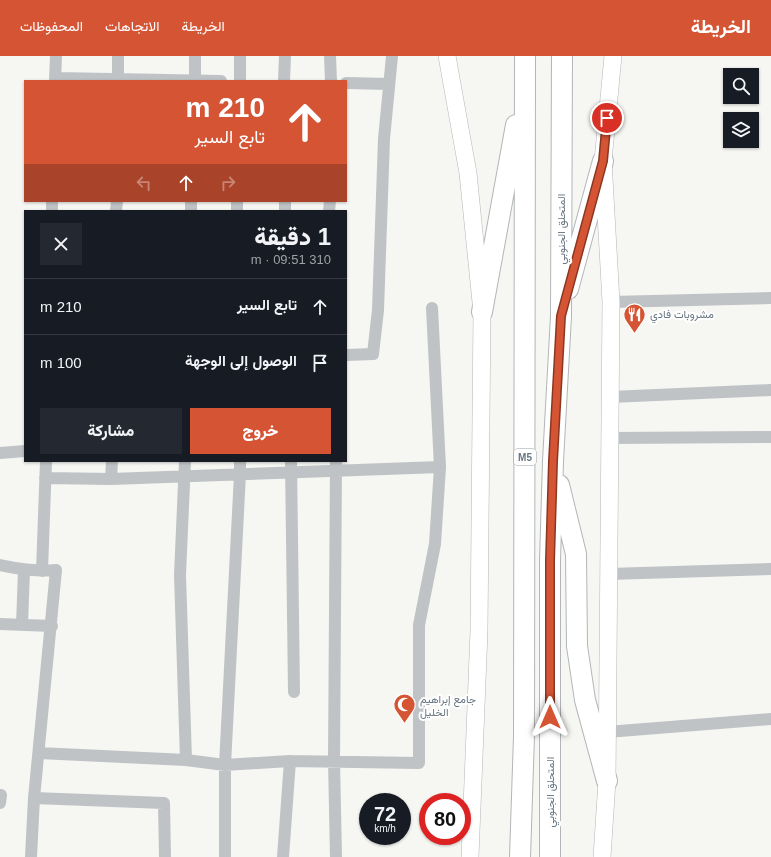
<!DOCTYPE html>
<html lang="ar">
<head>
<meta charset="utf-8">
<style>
  :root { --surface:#171b24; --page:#242831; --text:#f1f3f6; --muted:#9ea1a6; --line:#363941; --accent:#d45434 }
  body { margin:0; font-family:Arial,Vazirmatn,sans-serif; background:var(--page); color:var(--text); direction:rtl; height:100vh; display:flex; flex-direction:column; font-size:15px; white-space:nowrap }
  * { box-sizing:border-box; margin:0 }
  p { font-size:13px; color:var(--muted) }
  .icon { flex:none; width:22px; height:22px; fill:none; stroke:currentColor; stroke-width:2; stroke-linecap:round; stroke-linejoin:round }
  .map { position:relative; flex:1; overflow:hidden; direction:ltr }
  .sheet { position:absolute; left:24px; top:154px; width:323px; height:252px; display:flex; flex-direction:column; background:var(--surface); border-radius:0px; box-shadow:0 1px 3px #0004; direction:rtl }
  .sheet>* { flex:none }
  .top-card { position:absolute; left:24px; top:24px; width:323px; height:122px; border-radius:0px; box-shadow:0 1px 3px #0004; direction:rtl; background:#d45434; color:#fff; overflow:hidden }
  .controls { position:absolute; left:723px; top:12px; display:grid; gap:8px }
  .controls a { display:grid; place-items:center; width:36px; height:36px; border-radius:0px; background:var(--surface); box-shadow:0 1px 3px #0004; font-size:20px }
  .speed { position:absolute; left:359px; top:737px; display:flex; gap:8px; font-size:20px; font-weight:700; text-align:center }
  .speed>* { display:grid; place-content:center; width:52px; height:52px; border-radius:50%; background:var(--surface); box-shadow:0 1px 3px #0004; line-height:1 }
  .speed small { font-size:10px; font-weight:400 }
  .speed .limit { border:6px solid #d22; background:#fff; color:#111 }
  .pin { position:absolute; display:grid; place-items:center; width:34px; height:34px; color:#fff; margin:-17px; border:2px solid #fff; border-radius:50%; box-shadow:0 1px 4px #0007 }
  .me { position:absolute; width:44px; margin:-22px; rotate:0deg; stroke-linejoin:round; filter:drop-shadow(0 0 3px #0008) }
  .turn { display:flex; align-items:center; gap:14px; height:84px; padding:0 16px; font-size:18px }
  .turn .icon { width:52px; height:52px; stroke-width:2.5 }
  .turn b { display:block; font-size:28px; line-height:34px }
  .lanes { display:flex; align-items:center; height:38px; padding:0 16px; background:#0003; justify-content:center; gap:20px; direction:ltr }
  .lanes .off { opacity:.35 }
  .round { display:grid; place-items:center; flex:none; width:42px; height:42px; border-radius:0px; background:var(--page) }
  .summary { display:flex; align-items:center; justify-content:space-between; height:68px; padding:0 16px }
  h1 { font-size:24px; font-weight:800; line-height:30px }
  .primary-button { display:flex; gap:8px; margin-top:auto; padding:8px 16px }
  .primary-button a { flex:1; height:46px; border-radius:0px; background:var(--accent); color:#fff; font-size:16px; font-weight:800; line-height:46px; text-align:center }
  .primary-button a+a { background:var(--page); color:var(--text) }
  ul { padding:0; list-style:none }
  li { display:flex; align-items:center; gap:12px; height:56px; padding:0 16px; border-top:1px solid var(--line) }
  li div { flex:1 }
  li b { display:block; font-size:15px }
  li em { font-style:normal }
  header { display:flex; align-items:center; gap:24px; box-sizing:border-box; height:56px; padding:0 20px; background:var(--accent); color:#fff }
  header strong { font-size:19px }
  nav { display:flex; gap:22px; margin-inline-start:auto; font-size:14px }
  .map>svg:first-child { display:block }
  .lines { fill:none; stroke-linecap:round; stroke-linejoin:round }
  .secondary-casing { stroke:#b2b7ba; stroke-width:18 }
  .trunk-casing { stroke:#b2b6b8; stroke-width:22 }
  .minor { stroke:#bfc3c6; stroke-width:12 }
  .secondary { stroke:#fff; stroke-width:17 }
  .trunk { stroke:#fff; stroke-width:20 }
  .route-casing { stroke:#8a3722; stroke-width:10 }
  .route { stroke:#d45434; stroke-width:7 }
  .labels { text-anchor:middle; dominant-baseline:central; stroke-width:4; stroke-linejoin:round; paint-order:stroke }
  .shield { fill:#fff; stroke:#959fa7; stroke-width:1 }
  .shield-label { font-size:10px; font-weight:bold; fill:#677681 }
  .street-label { font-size:11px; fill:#677681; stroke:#fff }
  .poi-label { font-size:11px; fill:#677681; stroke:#fff; text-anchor:start }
</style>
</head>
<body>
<header>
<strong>الخريطة</strong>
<nav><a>الخريطة</a><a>الاتجاهات</a><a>المحفوظات</a></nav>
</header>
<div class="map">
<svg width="771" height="801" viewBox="0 0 771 801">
  <rect width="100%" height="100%" fill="#f6f6f3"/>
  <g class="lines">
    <defs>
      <path id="secondary" d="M447 0 468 117 482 256 479 575 470 801
        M602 801 607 725 611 246 603 105 613 0"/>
      <path id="trunk" d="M568 233 603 105
        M482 256 516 69
        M559 429 576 498 577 590 585 644 607 725
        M520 801 524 680 525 0
        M550 801V505L553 405 561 260 562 0"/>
    </defs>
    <use href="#secondary" class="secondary-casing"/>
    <use href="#trunk" class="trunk-casing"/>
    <path class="minor" d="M118 0V25
      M330 0 331 25
      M56 22 221 25
      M55 25 56 0
      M195 25V0
      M240 25V0
      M284 25 285 0
      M346 27 389 28
      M285 145V155
      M52 155V145
      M116 155 117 145
      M191 155V145
      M237 155V145
      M329 155 330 145
      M611 246 771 242
      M346 299 373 298 378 254 384 83 392 0
      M611 341 771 334
      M610 382 771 381
      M0 397 25 395
      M185 405 180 519 186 704
      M291 405 294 636
      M336 405 334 705 336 801
      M45 422 111 423 440 411
      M111 423 112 405
      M0 509C19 513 37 516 56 514L34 742 31 801
      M42 515 46 405
      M609 518 771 513
      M0 568 52 570
      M22 569 24 514
      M607 676 771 663
      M39 697 186 704 225 709 290 705 419 707V569L435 488 440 411 432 252
      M34 742 164 747 165 801
      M0 747 1 739
      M225 801V709L240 418V405
      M283 801 290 705"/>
    <use href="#secondary" class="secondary"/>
    <use href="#trunk" class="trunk"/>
  </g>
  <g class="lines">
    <defs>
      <path id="route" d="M550 661V505L553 405 561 260 603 105 607 62"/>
    </defs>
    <use href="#route" class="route-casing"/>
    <use href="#route" class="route"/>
  </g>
  <defs>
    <symbol id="restaurant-pin" viewBox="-11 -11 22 30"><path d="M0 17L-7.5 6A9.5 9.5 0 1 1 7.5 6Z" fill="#d45434" stroke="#fff"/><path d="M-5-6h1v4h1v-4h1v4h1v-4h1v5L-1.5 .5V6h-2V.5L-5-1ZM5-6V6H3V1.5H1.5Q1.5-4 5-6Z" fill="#fff"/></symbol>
    <symbol id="mosque-pin" viewBox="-11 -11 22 30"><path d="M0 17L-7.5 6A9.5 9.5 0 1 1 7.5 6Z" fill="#d45434" stroke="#fff"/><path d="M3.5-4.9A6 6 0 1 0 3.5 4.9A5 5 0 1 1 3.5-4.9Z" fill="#fff"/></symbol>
  </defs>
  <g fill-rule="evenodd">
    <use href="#restaurant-pin" x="622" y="246" width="25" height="34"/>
    <use href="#mosque-pin" x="392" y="636" width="25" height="34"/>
  </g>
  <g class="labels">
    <rect class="shield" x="514" y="393" width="22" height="16" rx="3"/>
    <g class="shield-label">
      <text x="525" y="401">M5</text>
    </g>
    <g class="street-label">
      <text transform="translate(561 173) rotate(-90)">المتحلق الجنوبي</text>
      <text transform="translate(550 736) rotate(-90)">المتحلق الجنوبي</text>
    </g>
    <g class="poi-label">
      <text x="650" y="258">مشروبات فادي</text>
      <text x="420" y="643">جامع إبراهيم<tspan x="420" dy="13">الخليل</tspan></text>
    </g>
  </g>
</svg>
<div class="controls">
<a><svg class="icon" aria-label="search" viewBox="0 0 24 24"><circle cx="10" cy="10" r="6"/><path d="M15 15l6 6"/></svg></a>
<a><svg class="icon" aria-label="layers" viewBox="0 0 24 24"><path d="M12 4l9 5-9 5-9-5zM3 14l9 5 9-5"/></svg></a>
</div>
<div class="speed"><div>72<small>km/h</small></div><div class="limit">80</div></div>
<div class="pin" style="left:607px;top:62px;background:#d93025"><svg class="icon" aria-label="arrive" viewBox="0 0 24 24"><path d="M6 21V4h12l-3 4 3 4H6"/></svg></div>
<svg class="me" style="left:550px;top:661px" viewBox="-20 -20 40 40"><path d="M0-17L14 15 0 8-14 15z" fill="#d45434" stroke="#fff" stroke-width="4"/></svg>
<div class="top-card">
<div class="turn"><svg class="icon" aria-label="ahead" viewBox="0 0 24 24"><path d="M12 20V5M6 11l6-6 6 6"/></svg><div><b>210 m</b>تابع السير</div></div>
<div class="lanes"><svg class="icon off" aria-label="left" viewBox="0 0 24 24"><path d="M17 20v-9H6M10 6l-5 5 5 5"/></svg><svg class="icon" aria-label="ahead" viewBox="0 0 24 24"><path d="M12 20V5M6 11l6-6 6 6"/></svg><svg class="icon off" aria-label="right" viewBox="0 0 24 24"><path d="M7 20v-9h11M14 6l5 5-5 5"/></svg></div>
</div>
<section class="sheet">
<div class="summary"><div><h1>1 دقيقة</h1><p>310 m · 09:51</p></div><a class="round"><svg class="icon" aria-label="close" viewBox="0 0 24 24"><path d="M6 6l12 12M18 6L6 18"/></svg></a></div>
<ul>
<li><svg class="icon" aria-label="ahead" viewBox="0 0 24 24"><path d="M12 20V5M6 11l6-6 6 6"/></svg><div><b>تابع السير</b></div><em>210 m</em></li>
<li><svg class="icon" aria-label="arrive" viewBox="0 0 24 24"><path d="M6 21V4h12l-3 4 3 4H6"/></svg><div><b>الوصول إلى الوجهة</b></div><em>100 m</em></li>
</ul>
<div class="primary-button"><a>خروج</a><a>مشاركة</a></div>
</section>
</div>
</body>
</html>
